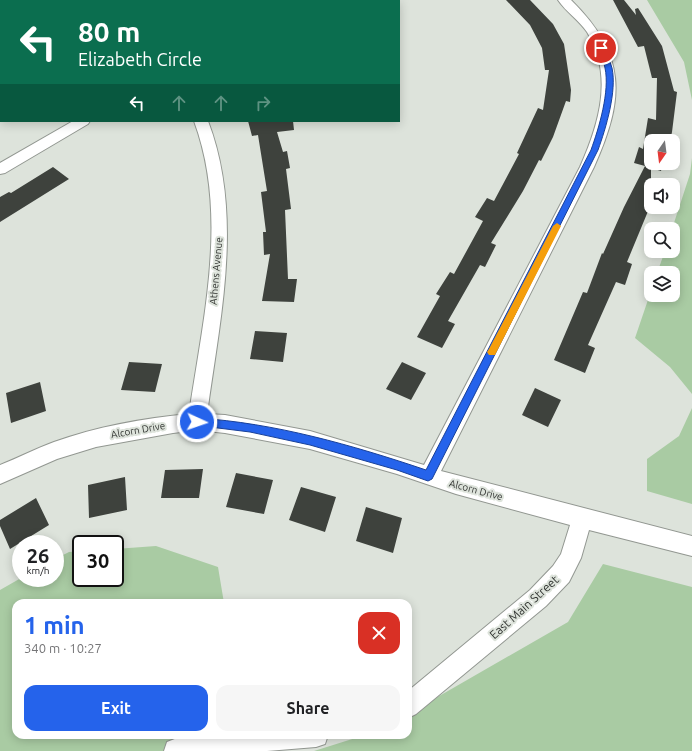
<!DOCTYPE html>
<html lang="en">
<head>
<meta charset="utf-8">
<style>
  :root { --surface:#fff; --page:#f6f6f6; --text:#202124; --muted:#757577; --accent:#2563eb }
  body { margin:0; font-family:Ubuntu,sans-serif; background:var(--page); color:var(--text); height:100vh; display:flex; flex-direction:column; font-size:15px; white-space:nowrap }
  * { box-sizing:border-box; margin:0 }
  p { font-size:13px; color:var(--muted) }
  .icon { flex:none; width:22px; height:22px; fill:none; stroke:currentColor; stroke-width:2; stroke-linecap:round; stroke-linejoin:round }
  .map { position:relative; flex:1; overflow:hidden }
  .details { position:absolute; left:12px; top:599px; width:400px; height:140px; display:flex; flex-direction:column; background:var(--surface); border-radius:12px; box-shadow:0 2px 10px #0003 }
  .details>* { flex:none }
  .banner { position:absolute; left:0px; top:0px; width:400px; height:122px; box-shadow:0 2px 10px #0003; background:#0b6e4f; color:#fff; overflow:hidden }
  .needle { width:26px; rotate:194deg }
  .buttons { position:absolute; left:644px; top:134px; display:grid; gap:8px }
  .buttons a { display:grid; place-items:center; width:36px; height:36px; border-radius:8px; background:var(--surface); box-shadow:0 2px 10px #0003; font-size:20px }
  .speed { position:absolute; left:12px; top:535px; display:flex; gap:8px; font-size:20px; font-weight:700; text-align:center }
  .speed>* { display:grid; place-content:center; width:52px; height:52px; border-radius:50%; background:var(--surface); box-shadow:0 2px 10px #0003; line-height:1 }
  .speed small { font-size:10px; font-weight:400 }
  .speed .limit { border:2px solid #111; border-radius:6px; background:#fff; color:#111 }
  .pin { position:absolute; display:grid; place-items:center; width:34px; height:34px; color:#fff; margin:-17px; border:2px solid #fff; border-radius:50%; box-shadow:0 1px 4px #0007 }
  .me { position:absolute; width:44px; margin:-22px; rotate:93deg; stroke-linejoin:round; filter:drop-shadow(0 0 3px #0008) }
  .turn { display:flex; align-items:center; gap:14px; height:84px; padding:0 12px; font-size:18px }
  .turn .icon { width:52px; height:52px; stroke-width:2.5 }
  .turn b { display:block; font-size:28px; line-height:34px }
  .lanes { display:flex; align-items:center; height:38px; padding:0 12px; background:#0003; justify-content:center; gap:20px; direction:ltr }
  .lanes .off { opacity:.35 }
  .round { display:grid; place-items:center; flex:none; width:42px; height:42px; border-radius:12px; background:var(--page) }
  .summary { display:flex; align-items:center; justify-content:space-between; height:68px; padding:0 12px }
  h1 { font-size:24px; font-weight:700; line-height:30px; color:var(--accent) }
  .primary-button { display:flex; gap:8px; margin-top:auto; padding:8px 12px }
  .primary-button a { flex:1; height:46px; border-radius:12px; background:var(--accent); color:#fff; font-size:16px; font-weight:700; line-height:46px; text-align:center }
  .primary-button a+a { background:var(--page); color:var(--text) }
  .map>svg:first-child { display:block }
  .green { fill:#a9cba3 }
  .building { fill:#3e423d }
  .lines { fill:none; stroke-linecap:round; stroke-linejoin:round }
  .minor-casing { stroke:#929791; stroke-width:2 }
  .minor { fill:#fff; fill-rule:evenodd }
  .route { fill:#2563eb; stroke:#184099 }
  .slow { fill:#f59e0b }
  .labels { text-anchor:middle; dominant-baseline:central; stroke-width:4; stroke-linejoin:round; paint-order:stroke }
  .street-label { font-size:10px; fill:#313431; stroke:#dde3db }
  .near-street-label { font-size:12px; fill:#313431; stroke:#dde3db }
</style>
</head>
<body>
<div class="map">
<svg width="692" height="751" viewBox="0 0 692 751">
  <rect width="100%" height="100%" fill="#dde3db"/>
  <path class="green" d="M0 0H212L1 1 0 64Z
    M647 0H692V100L684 62Z
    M692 158V394L670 367 635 338 651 291V295H673V273H657L665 251H673L672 229 690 174Z
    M692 408V504L647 491V459L679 436Z
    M156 546 218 567 224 603H16V735H244L246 751H0V590L21 578H55V559L69 552 81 551V578H115V549Z
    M603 564 692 587V751H314L365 735H408V714L568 622Z"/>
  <path class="building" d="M506 0H530L553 24 564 44 571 90 570 102 566 101 553 137 541 161 539 160 523 191 491 243 496 245 485 267 480 265 448 321 455 324 442 348 417 337 440 296 436 294 450 272 454 274 483 221 475 217 487 198 494 201 519 154 517 153 538 108 543 110 549 70H545L542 48 530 25Z
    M613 0H624L636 15 635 9 638 8 662 46 674 91 677 92 672 132 670 141H651V163H663L661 171 651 168V204L627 262 632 264 625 285 616 282 588 345 595 348 585 373 554 360 583 292 587 293 602 253 603 254 624 207 645 166 634 163 639 147 643 149 648 118 656 120 657 78H652L644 46 638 47Z
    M248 121H293L294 130 277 132 283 152 287 151 290 168 286 169 291 209 285 210 288 279H297L294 302 262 301 270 254 264 255 263 232H266L261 192 267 191 258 135 252 136Z
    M53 167 69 179 0 222V197L9 192 11 193Z
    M255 331 287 333 283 362 250 359Z
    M129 362 162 364 155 392 121 390Z
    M402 362 426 373 411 400 386 389Z
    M40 382 46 411 11 423 6 393Z
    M535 388 561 400 548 427 522 415Z
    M203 469 199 498H161L165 470Z
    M236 473 273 480 264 514 226 507Z
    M125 477 127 510 89 518 88 485Z
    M301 487 336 497 325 532 289 520Z
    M36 498 49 525 10 549 0 526V520Z
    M366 507 402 518 393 553 356 541Z"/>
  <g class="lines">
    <defs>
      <path id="minor" d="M247 0H260L246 1Z
        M558 0H571C627 55 625 98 594 167L441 471 692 536V556L589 530 581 558 569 582 546 606 416 714 408 718V691L530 590 553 566 561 554 570 525 456 494 397 474 310 449 225 433 197 430 173 433 96 447 57 459 0 484V465C18 458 35 449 54 442 96 427 144 418 189 414 203 318 229 215 194 121H208C244 215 220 318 207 414L225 415 310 431 424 465 580 167C599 124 614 76 587 32 579 20 566 12 558 0Z
        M73 121H90L88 124 5 173 0 174V163Z
        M185 735H328L325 744 316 747 267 751H164L167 742Z"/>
    </defs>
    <use href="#minor" class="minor-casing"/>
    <use href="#minor" class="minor"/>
  </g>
  <path class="route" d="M599 46 604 48C607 54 610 61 612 68 617 91 606 128 598 150L432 479 428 481 397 470 310 445 250 432 194 425 193 422 194 419 197 418C275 423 352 445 426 470L591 150C599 128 610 91 605 68 604 61 600 54 598 48Z"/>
  <path class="slow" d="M557 223 561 226 495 355H489L487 352 489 349 553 226Z"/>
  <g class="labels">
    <g class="street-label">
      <text transform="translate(216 271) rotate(-85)">Athens Avenue</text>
      <text transform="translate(138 430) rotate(-10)">Alcorn Drive</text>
      <text transform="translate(476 490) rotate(15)">Alcorn Drive</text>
    </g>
    <g class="near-street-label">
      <text transform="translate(524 607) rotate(-42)">East Main Street</text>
    </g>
  </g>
</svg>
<div class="buttons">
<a><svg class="needle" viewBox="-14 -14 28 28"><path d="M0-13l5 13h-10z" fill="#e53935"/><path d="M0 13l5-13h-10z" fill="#757577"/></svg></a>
<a><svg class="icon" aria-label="sound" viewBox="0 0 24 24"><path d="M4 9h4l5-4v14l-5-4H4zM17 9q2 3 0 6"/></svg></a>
<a><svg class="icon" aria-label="search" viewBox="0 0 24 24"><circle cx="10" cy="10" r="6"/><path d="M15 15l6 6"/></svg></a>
<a><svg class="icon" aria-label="layers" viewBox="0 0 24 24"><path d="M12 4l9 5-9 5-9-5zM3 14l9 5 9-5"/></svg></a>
</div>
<div class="speed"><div>26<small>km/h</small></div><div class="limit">30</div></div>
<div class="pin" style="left:601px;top:48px;background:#d93025"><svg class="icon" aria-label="arrive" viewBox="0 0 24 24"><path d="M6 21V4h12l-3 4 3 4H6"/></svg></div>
<svg class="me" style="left:197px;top:422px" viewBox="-20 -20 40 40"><circle r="17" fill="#2563eb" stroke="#fff" stroke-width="3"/><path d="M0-11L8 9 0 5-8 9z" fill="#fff"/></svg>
<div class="banner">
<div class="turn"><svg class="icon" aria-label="left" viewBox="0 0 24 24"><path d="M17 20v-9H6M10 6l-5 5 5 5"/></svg><div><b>80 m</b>Elizabeth Circle</div></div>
<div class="lanes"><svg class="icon" aria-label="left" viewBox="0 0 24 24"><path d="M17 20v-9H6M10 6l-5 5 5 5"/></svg><svg class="icon off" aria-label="ahead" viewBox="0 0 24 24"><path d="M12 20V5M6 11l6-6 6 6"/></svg><svg class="icon off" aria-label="ahead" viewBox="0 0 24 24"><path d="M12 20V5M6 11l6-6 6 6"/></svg><svg class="icon off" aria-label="right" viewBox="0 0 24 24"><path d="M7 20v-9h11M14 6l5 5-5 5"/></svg></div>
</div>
<section class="details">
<div class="summary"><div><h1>1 min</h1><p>340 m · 10:27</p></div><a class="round" style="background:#d93025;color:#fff"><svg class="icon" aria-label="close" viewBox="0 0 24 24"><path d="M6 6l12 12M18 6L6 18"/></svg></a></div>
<div class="primary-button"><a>Exit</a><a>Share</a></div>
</section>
</div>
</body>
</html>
